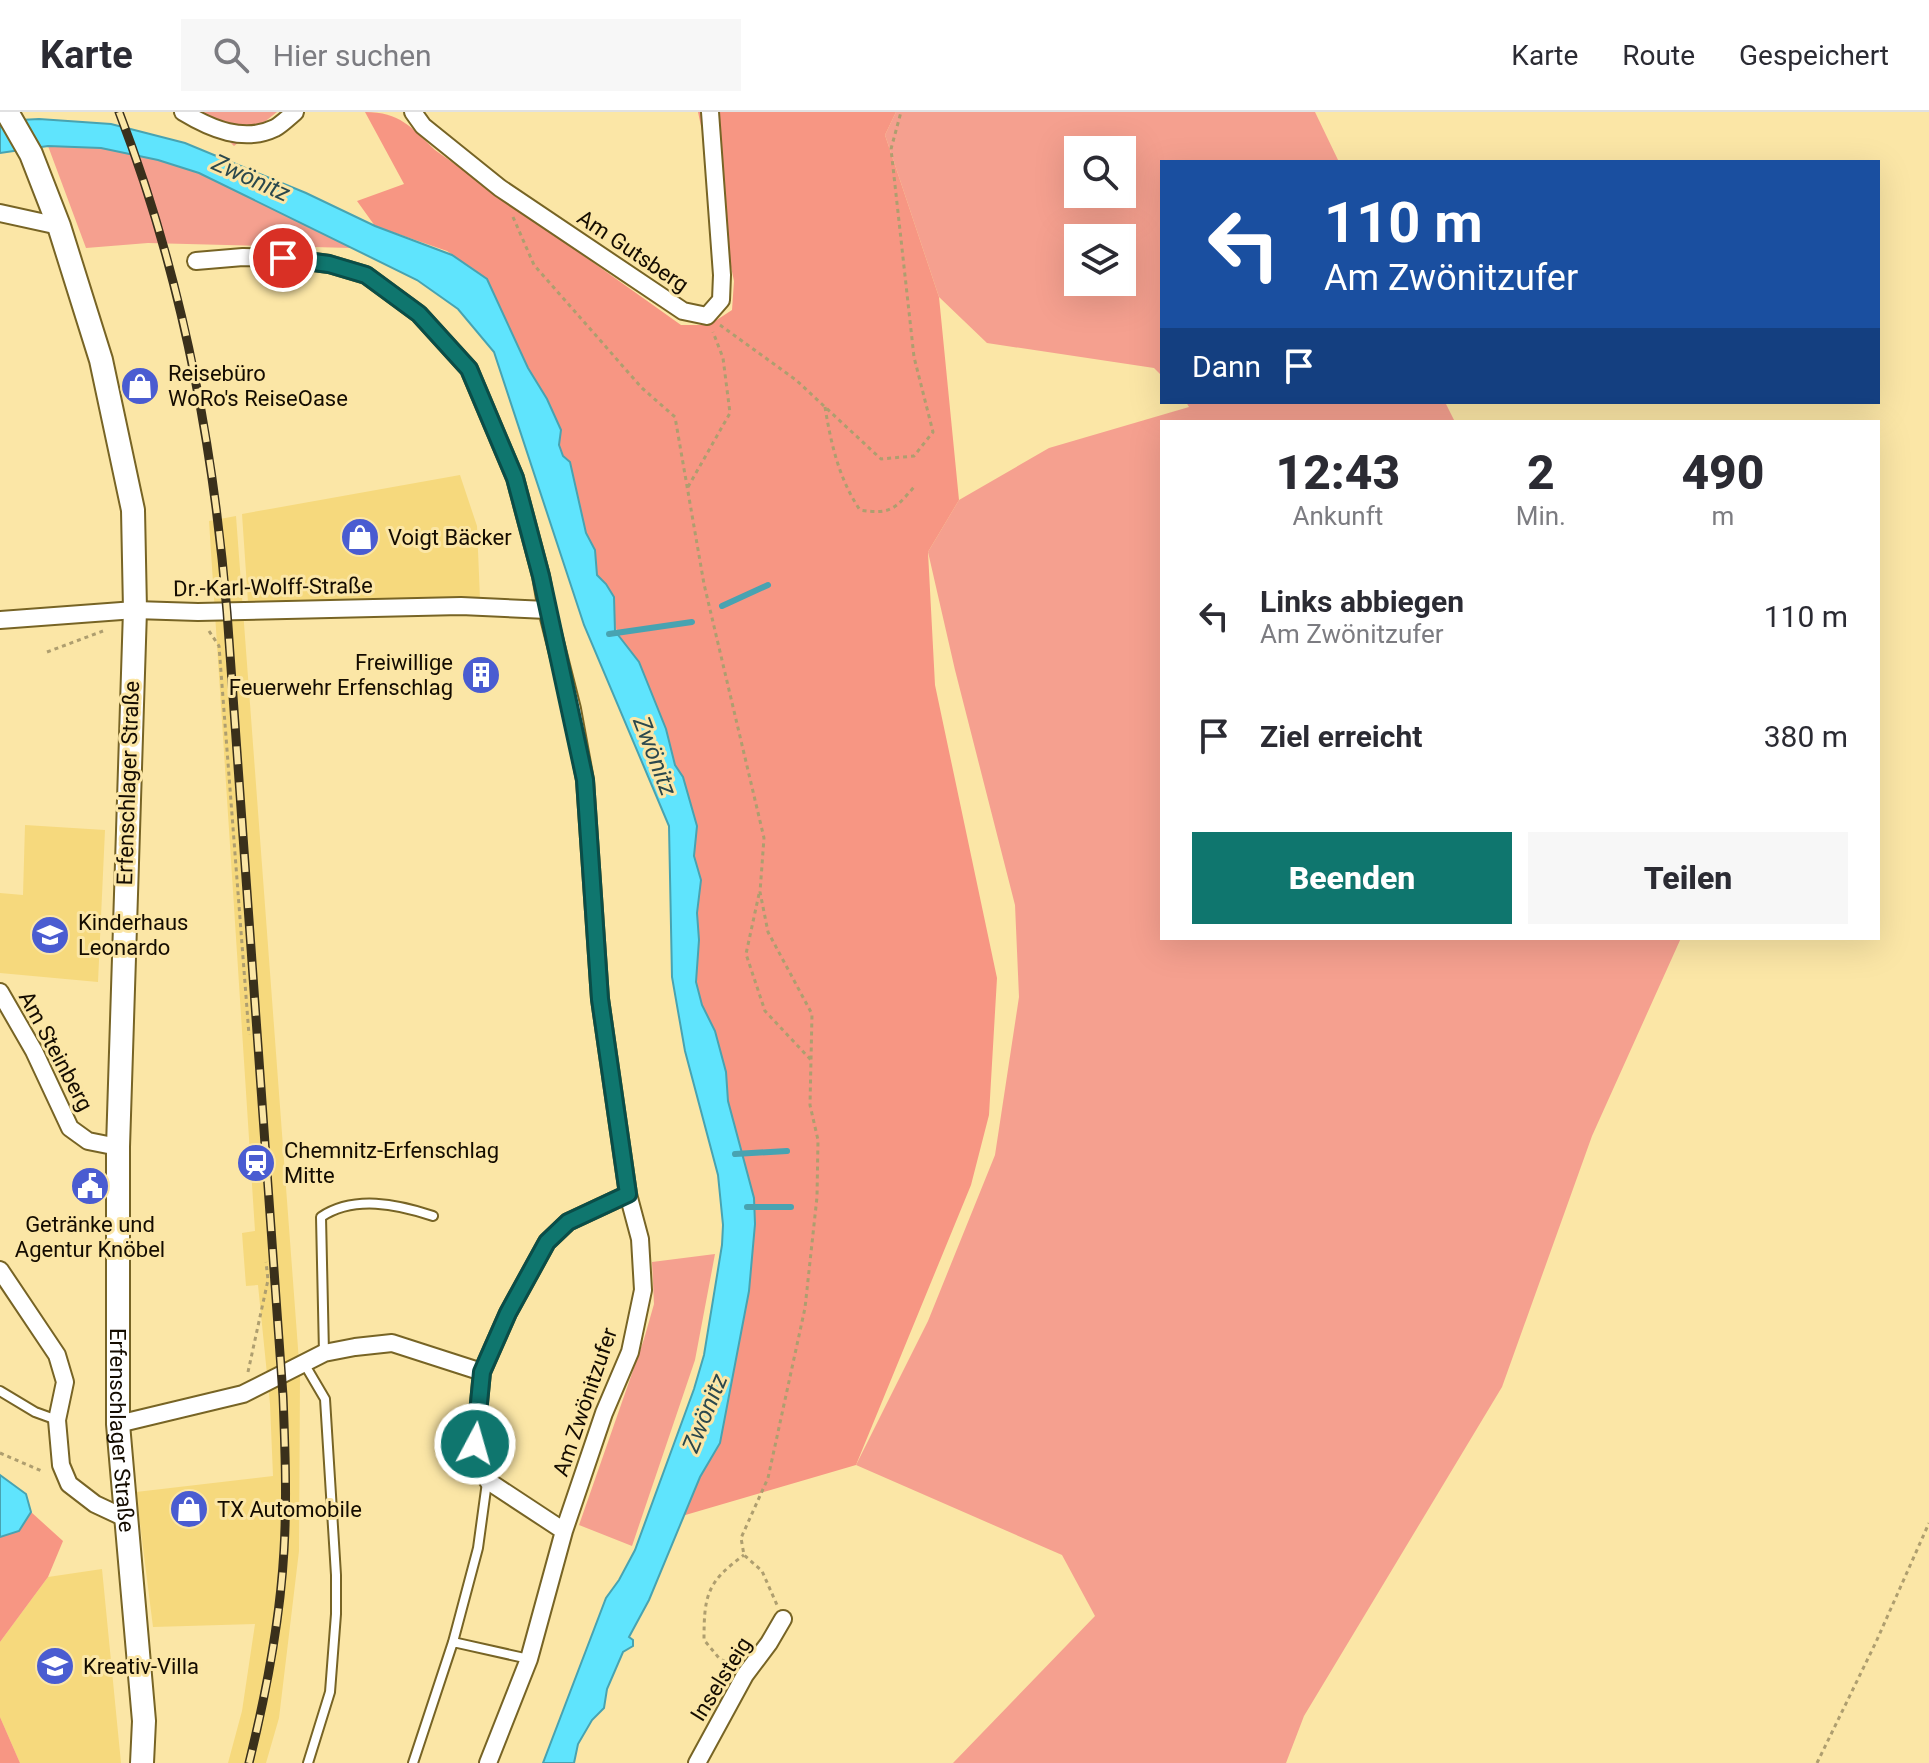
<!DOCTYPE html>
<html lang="de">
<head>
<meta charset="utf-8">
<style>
  :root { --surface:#fff; --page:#f7f7f7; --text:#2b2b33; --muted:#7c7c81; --line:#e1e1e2; --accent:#0f766e }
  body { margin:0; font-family:Roboto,sans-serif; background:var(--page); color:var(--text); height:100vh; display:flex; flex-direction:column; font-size:30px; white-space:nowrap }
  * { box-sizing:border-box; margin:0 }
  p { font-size:26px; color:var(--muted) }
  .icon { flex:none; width:44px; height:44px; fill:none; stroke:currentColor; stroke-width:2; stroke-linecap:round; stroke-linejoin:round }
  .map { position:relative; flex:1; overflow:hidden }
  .sheet { position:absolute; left:1160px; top:308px; width:720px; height:520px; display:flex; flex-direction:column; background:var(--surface); border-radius:0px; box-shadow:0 8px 32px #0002 }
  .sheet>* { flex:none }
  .banner { position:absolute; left:1160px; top:48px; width:720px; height:244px; border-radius:0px; box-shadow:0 8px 32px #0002; background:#1a4fa0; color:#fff; overflow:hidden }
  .buttons { position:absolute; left:1064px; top:24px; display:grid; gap:16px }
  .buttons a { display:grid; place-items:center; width:72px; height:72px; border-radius:0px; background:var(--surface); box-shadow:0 8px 32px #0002; font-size:40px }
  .pin { position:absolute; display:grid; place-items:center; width:68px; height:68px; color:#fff; margin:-34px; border:4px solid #fff; border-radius:50%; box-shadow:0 2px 8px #0007 }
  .me { position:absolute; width:88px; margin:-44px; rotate:6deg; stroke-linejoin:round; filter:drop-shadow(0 0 6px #0008) }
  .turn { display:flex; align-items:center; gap:28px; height:168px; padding:0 32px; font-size:36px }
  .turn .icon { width:104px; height:104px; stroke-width:2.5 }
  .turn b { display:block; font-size:56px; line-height:68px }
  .then { display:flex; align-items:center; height:76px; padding:0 32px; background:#0003; gap:16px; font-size:30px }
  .eta { display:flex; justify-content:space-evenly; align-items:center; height:136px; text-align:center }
  .eta b { font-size:48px; font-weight:800; line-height:56px }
  .cta { display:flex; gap:16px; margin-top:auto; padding:16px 32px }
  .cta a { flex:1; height:92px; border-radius:0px; background:var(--accent); color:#fff; font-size:32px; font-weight:800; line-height:92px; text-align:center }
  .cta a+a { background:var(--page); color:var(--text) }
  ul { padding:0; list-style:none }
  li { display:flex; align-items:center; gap:24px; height:120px; padding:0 32px }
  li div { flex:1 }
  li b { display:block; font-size:30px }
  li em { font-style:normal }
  header { display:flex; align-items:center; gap:48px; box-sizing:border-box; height:112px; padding:0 40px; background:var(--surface); border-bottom:2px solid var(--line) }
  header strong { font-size:38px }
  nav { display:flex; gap:44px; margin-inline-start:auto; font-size:28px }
  .search { width:560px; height:72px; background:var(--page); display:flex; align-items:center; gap:20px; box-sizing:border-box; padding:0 28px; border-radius:0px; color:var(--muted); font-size:30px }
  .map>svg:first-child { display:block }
  .built { fill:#f6d97d }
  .green { fill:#f5a08f; fill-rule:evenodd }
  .forest { fill:#f79683 }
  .water { fill:#5fe4fd; stroke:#48a3b1; stroke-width:2 }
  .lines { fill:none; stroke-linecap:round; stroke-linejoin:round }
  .stream { stroke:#48a3b1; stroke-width:6 }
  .lane-casing { stroke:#776425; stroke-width:12 }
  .street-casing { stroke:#776425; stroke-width:20 }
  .secondary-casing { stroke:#776425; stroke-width:26 }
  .path { stroke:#ae9e6f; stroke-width:3; stroke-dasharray:4 4; stroke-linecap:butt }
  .lane { stroke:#fff; stroke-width:8 }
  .street { stroke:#fff; stroke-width:16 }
  .secondary { stroke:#fff; stroke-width:22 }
  .rail-casing { stroke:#3a301b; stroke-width:9 }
  .rail { stroke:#fbe6a6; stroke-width:6; stroke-dasharray:18; stroke-linecap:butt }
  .route-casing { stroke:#0a4d48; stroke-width:20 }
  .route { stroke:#0f766e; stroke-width:14 }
  .labels { text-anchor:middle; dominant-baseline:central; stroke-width:6; stroke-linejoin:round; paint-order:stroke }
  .street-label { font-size:22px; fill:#140c00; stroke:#fbe6a6 }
  .poi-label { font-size:22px; fill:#140c00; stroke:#fbe6a6; text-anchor:start }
  .water-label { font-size:24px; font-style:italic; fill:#2b484d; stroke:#fbe6a6 }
</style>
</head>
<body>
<header>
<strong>Karte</strong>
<div class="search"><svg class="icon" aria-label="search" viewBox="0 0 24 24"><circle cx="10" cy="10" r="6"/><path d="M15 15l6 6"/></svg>Hier suchen</div>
<nav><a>Karte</a><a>Route</a><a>Gespeichert</a></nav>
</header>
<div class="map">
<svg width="1929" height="1651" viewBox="0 0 1929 1651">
  <rect width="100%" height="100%" fill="#fbe6a6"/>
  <path class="built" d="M460 363 477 414 480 487 248 490 242 402Z
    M236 404 300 1263 299 1439 279 1606 266 1651H228L242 1599 255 1512 153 1515 136 1380 273 1364 270 1292 258 1173 246 1174 242 1121 255 1119 209 409Z
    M25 713 105 718 98 870 0 861V781L23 783Z
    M102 1457 121 1651H20L0 1605V1530L48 1465Z"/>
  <path class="green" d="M199 0H277L234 34Z
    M896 0H1315L1339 50H1162V264L1154 256 987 231 939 185 885 23ZM1078 38H1122V82H1078ZM1078 126H1122V170H1078Z
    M48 34 101 36 159 48 199 61 352 136 148 131 86 136Z
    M1186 290H1445L1455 310H1162V826H1681L1592 1024 1502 1275 1304 1604 1286 1651H953L1095 1504 1062 1443 856 1353 928 1209 995 1043 1019 885 1015 793 955 558 928 440 959 388 1049 336 1189 295Z
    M715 1142 695 1248 632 1434 579 1413 644 1227 654 1192 652 1150Z"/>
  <path class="forest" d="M365 0C400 0 411 15 435 38L681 213H709L732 198 734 169 698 0H896L885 23 939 185 959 388 928 440 935 573 997 866 989 1003 971 1073 856 1353 682 1404 700 1365 720 1331 749 1179 755 1112 754 1086 728 989 726 960 715 919 702 893 696 870 699 828 697 801 701 768 694 744 697 714 683 665 675 653 666 617 630 538C604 516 622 486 597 463L595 438 586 421 570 351 563 344 559 333 561 318 547 287 528 256 487 167 447 139 375 114 357 89 404 72Z
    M31 1400 63 1429 48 1465 0 1530V1425L19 1419Z
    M0 1605 20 1651H0Z"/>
  <path class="water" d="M39 7 111 12 185 31 306 81 375 114 452 143 487 167 528 256 547 287 561 318 559 333 563 344 570 350 586 421 595 438 597 463 606 472 614 485 615 519 639 550 666 617 675 653 683 665 697 714 694 744 701 768 697 801 699 828 696 870 702 893 715 919 726 960 728 989 754 1086 755 1112 749 1179 720 1331 700 1365 649 1488 629 1525 633 1528V1534L623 1540 607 1577 604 1596 592 1608 578 1632 574 1651H543L606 1486 619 1468 635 1438 694 1277 704 1243 722 1133 723 1113 718 1063 685 939 672 865 669 714 584 513 494 240 458 197 417 168 199 61 158 48 101 36 48 34 0 41V9Z
    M0 1363 26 1382 31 1400 19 1419 0 1425Z"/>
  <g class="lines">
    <path class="stream" d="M722 494 768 473
      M609 522 692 510
      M735 1042 787 1039
      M747 1095H791"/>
    <defs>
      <path id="lane" d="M324 1241 321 1105C354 1083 397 1092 433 1104
        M305 1253 325 1287 336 1463V1502L330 1580 308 1651
        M0 1279 35 1300 57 1308
        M453 1530 529 1547
        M413 1651 453 1530 478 1436 487 1370"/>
      <path id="street" d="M183 0C211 17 244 31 275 16 282 12 289 5 295 0
        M413 0 423 14 500 76 683 199 707 204 721 188 722 163 710 0
        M0 101 59 114
        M196 149 243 145 283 146 329 152 366 163 419 202 469 257 515 366 541 464 547 498 572 597 585 668 600 887 628 1082 640 1127 643 1178 630 1240 604 1301 564 1419 529 1547 488 1651
        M0 508 135 498 198 500 461 494 547 498
        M0 880 34 939 70 1016 88 1029 118 1035
        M0 1158 57 1243 65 1270 57 1308 61 1353 69 1372 95 1392 125 1406
        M118 1312 243 1282 324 1241 355 1235 392 1231 482 1260
        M564 1419 488 1369 475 1332 482 1260 508 1201 547 1130 568 1110 628 1082
        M697 1651 745 1563 769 1531 783 1507"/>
      <g id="secondary">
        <path id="s1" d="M7 0 31 42 59 114 101 248 133 398 135 498 118 1035V1312L144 1609 142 1651"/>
      </g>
    </defs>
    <use href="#lane" class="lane-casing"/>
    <use href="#street" class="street-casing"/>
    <use href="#secondary" class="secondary-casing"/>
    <path class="path" d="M513 105 534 153 642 276 675 305 704 472 764 726 760 780 768 820 812 902 810 993 818 1028 817 1085 805 1196 768 1366 741 1426 744 1443 762 1459 777 1493
      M720 213 796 268 881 347 914 344 933 320 914 245 891 37 901 0
      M825 295C831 332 839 367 860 398 890 403 895 397 914 375
      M688 375 730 301 723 246 713 220
      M209 519 219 534 249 923
      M47 540 103 519
      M759 782 746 842 765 899 811 948
      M248 1260 268 1168 266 1150
      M0 1341 44 1360
      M732 1554 719 1546 704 1528C704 1483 707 1470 744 1443
      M1817 1651 1876 1530 1929 1411"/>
    <use href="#lane" class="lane"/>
    <use href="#street" class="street"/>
    <use href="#secondary" class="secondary"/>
    <defs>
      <path id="rail" d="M119 0C181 161 213 328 227 500L283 1284C285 1335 287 1387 284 1438 280 1510 266 1582 249 1651"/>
    </defs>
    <use href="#rail" class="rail-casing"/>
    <use href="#rail" class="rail"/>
  </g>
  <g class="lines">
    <defs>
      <path id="route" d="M283 146 329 152 366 163 419 202 469 257 515 366 541 464 585 668 600 887 628 1082 568 1110 547 1130 508 1201 482 1260 475 1332"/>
    </defs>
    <use href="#route" class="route-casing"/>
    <use href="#route" class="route"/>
  </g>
  <defs>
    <symbol id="shop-disc" viewBox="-11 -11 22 22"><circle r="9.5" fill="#4a5cd1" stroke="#fbe6a6"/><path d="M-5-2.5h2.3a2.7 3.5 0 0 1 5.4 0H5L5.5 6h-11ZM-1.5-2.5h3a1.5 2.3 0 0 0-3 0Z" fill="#fff"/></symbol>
    <symbol id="building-disc" viewBox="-11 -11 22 22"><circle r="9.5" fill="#4a5cd1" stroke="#fbe6a6"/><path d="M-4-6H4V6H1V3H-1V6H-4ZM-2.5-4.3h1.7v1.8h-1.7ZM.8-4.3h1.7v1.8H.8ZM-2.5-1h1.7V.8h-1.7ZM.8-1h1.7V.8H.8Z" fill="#fff"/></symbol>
    <symbol id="school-disc" viewBox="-11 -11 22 22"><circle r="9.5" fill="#4a5cd1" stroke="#fbe6a6"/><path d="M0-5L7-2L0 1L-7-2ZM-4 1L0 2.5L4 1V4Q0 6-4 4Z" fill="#fff"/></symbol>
    <symbol id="station-disc" viewBox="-11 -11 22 22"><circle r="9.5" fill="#4a5cd1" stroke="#fbe6a6"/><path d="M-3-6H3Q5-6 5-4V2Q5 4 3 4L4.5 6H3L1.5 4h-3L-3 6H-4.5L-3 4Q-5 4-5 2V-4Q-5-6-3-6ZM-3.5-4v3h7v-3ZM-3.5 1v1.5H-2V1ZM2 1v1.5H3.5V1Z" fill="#fff"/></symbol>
    <symbol id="civic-disc" viewBox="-11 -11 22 22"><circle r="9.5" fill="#4a5cd1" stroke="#fbe6a6"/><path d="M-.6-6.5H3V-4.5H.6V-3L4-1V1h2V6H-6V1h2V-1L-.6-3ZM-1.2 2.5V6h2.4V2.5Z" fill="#fff"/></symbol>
  </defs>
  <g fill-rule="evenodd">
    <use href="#shop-disc" x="118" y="252" width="44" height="44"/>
    <use href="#shop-disc" x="338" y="403" width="44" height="44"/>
    <use href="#building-disc" x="459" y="541" width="44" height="44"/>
    <use href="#school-disc" x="28" y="801" width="44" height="44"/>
    <use href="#station-disc" x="234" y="1029" width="44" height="44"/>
    <use href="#civic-disc" x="68" y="1052" width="44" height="44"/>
    <use href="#shop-disc" x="167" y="1375" width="44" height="44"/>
    <use href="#school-disc" x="33" y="1532" width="44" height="44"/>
  </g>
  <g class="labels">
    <g class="street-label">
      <text transform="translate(633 139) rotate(34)">Am Gutsberg</text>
      <text transform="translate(273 475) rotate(-1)">Dr.-Karl-Wolff-Straße</text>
      <text transform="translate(128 671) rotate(-88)">Erfenschlager Straße</text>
      <text transform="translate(56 939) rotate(62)">Am Steinberg</text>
      <text transform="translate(585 1290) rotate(-71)">Am Zwönitzufer</text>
      <text stroke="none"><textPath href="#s1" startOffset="1340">Erfenschlager Straße</textPath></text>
      <text transform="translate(721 1567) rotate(-58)">Inselsteig</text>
    </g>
    <g class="poi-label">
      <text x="168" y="261">Reisebüro<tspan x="168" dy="25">WoRo's ReiseOase</tspan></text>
      <text x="388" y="425">Voigt Bäcker</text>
      <text x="453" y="550" text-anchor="end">Freiwillige<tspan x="453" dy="25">Feuerwehr Erfenschlag</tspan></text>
      <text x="78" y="810">Kinderhaus<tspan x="78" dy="25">Leonardo</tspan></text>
      <text x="284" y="1038">Chemnitz-Erfenschlag<tspan x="284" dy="25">Mitte</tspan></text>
      <text x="90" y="1112" text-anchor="middle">Getränke und<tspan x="90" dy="25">Agentur Knöbel</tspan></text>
      <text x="217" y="1397">TX Automobile</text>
      <text x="83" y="1554">Kreativ-Villa</text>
    </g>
    <g class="water-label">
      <text transform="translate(251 66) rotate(24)">Zwönitz</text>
      <text transform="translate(655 644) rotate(69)">Zwönitz</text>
      <text transform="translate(705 1301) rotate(-68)">Zwönitz</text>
    </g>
  </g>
</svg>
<div class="buttons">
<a><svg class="icon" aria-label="search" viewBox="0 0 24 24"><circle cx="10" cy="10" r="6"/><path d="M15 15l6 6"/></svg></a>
<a><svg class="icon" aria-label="layers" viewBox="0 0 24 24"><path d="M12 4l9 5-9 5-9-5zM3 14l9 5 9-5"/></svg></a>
</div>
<div class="pin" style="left:283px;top:146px;background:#d93025"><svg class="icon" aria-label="arrive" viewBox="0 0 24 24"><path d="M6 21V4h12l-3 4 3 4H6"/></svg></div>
<svg class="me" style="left:475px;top:1332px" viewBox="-20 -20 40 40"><circle r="17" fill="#0f766e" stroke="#fff" stroke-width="3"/><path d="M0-11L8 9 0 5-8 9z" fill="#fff"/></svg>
<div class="banner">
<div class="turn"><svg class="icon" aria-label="left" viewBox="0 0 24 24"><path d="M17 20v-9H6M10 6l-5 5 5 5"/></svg><div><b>110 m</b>Am Zwönitzufer</div></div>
<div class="then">Dann<svg class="icon" aria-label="arrive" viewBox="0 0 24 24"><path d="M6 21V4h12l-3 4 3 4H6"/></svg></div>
</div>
<section class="sheet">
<div class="eta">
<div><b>12:43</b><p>Ankunft</p></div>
<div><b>2</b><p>Min.</p></div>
<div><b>490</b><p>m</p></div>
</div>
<ul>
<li><svg class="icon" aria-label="left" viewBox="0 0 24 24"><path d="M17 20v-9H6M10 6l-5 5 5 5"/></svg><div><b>Links abbiegen</b><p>Am Zwönitzufer</p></div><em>110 m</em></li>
<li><svg class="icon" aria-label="arrive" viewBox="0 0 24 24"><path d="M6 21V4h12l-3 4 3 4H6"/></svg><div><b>Ziel erreicht</b></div><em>380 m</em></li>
</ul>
<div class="cta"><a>Beenden</a><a>Teilen</a></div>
</section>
</div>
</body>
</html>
